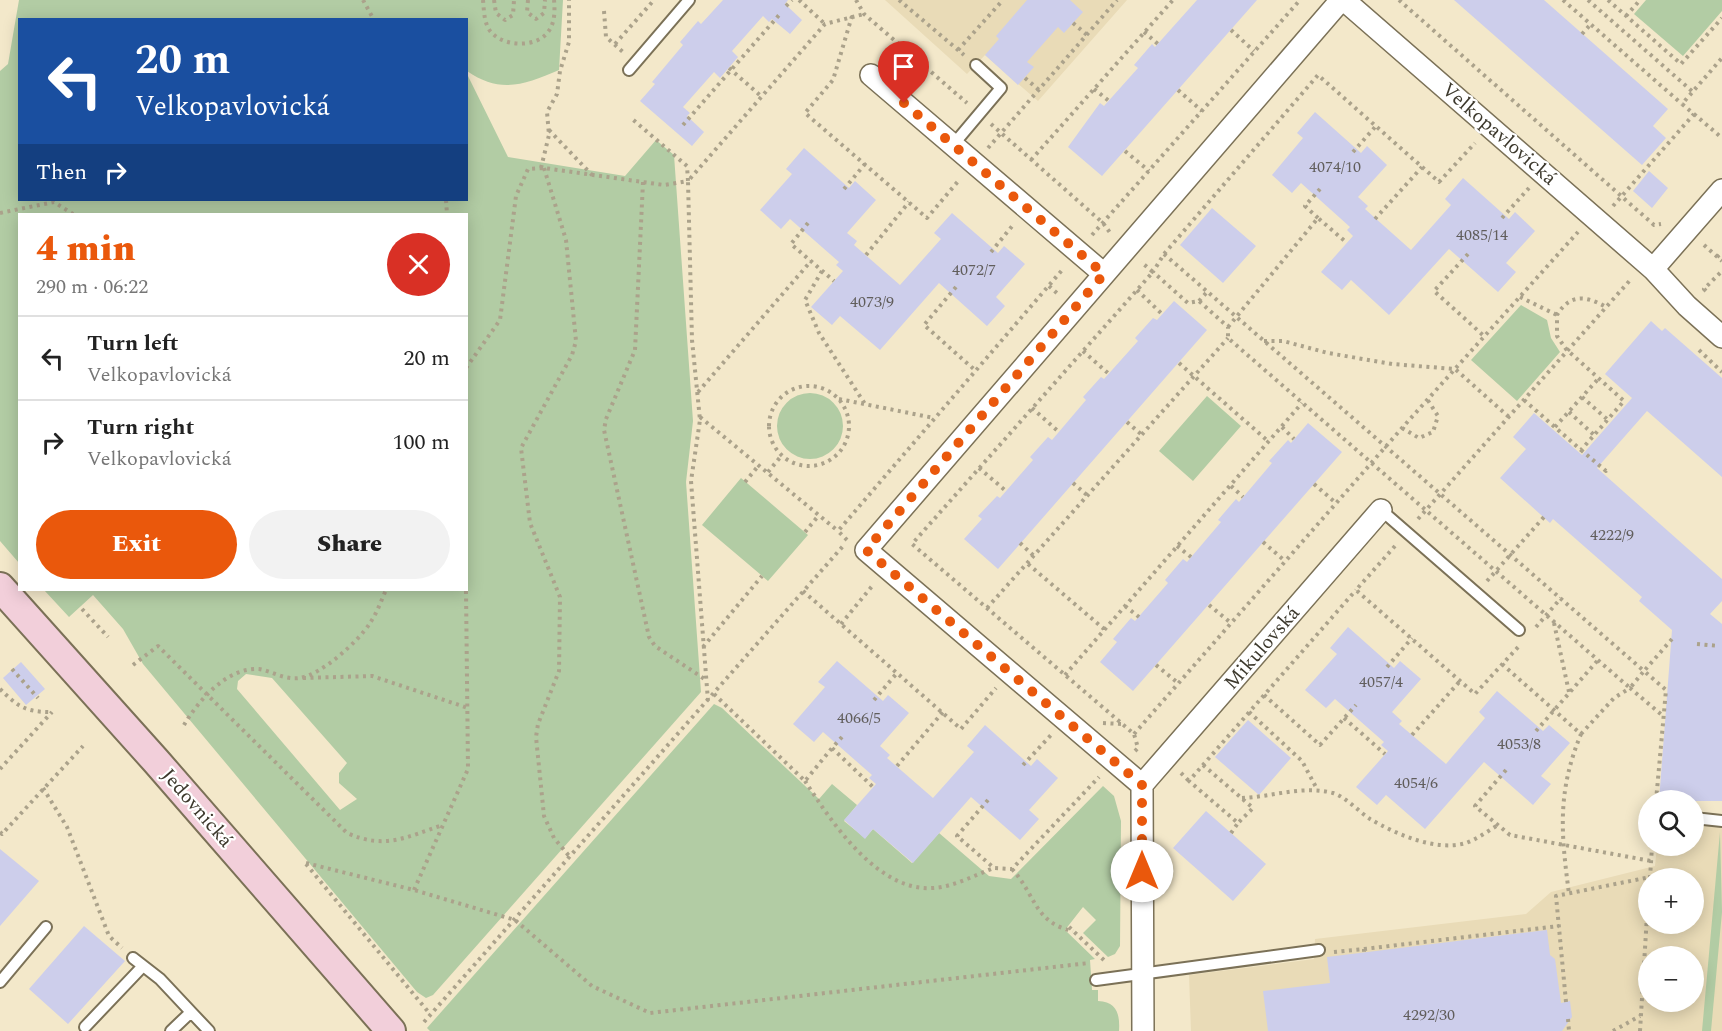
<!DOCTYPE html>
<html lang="en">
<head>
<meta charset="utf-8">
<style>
  :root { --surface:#fff; --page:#f2f2f2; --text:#222; --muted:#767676; --line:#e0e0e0; --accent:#ea580c }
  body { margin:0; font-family:Spectral,serif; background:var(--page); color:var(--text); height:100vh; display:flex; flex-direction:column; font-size:22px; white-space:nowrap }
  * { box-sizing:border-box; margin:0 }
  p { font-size:20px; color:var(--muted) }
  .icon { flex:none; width:33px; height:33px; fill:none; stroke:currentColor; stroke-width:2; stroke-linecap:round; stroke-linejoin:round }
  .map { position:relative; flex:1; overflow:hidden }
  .panel { position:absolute; left:18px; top:213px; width:450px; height:378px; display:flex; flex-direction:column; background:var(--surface); border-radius:0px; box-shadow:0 3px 15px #0003 }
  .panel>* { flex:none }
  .hud { position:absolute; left:18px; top:18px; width:450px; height:183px; border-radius:0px; box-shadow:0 3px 15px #0003; background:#1a4fa0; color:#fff; overflow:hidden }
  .buttons { position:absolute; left:1638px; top:790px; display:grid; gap:12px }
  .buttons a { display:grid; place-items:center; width:66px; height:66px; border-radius:50%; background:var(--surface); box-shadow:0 3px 15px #0003; font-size:30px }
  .pin { position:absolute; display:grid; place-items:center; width:51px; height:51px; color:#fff; margin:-62px -26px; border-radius:50% 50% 50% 0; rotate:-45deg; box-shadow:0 0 6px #0007 }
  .pin .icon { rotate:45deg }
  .me { position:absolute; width:66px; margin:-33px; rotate:0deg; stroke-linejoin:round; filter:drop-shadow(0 0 4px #0008) }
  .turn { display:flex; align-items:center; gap:21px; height:126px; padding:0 18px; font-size:27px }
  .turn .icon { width:78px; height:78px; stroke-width:2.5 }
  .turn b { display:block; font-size:42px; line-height:51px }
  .then { display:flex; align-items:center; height:57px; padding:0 18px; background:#0003; gap:12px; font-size:22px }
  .round { display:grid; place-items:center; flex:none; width:63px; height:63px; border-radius:32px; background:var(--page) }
  .summary { display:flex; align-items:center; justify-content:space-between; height:102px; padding:0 18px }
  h1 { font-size:36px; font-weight:800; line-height:45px; color:var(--accent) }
  .cta { display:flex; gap:12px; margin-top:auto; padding:12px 18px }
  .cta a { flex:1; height:69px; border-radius:36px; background:var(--accent); color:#fff; font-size:24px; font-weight:800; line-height:69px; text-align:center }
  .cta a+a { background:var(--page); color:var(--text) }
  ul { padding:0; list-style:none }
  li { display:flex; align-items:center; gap:18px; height:84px; padding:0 18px; border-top:2px solid var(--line) }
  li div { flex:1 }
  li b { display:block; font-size:22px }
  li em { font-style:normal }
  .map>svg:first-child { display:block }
  .built { fill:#e9dbb7; fill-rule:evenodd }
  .green { fill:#b2cca4; fill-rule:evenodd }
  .building { fill:#cdceeb }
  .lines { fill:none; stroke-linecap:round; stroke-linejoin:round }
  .lane-casing { stroke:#7b7157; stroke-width:14 }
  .street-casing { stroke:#7b7157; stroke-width:24 }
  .secondary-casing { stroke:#7b7157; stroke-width:32 }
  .path { stroke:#aba28b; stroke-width:4; stroke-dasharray:3 4.5; stroke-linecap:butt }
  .lane { stroke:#fff; stroke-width:10 }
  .street { stroke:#fff; stroke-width:21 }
  .secondary { stroke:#f2cfda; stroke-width:28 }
  .route { stroke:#ea580c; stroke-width:10; stroke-dasharray:0 18 }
  .labels { text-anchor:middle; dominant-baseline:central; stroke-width:4.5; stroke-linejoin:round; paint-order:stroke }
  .number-label { font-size:16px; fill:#615e5c }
  .street-label { font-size:20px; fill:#3d392d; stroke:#fff }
</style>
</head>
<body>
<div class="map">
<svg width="1722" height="1031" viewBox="0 0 1722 1031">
  <rect width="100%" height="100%" fill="#f3e8ca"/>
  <path class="built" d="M885 0H1127L1038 101 985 55 967 74Z
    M1694 822 1722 825V1031H1191L1189 975 1314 959 1315 939 1526 914 1551 892 1655 866 1657 846H1694ZM1648 879H1694V924H1648ZM1648 957H1694V1002H1648Z"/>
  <path class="green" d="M19 0H563L559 70C524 85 500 94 467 71L466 20H20V200H466L467 74 508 157 625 176 656 140 674 155 693 421 686 482 701 692 433 995 426 998 417 992 143 664 123 629 93 595 69 617 44 590H466V214H20L19 563 0 541V71L8 64ZM246 674 272 678 347 763 339 773V783L357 799 340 810 237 689 238 681Z
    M1646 0H1722V11L1683 56 1634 14Z
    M1521 305 1547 320 1551 338 1560 352 1517 401 1471 360Z
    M777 426a33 33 0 1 1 66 0a33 33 0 1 1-66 0Z
    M1207 396 1241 426 1193 481 1159 451Z
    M741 478 808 535 768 581 702 525Z
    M714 704 722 708 819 799 832 784 857 805 844 821 865 838 873 829 912 863 939 833 989 876 1011 879 1103 786 1114 796 1121 821 1120 946 1115 954 1108 957 1083 933 1096 920 1083 907 1065 930 1095 959 1090 960 1092 990H1098V1001C1117 1002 1120 1014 1119 1031H430L427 1028Z
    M1720 832 1722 912 1711 1031H1702Z"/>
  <path class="building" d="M723 0H788L785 4 802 20 790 34 772 19 769 22 763 16 732 51 738 57 720 78 714 72 683 107 690 113 687 116 704 132 692 146 640 101 655 84 652 82 683 45 680 42 698 21 701 24Z
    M1027 0H1070L1083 12 1064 33 1058 27 1027 62 1034 67 1018 85 985 55 999 39 996 36Z
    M1197 0H1257L1102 176 1068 147 1100 103 1104 106 1138 68 1134 65 1152 44 1155 47Z
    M1454 0H1544L1668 109 1653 126 1666 138 1642 165Z
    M1315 112 1361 153 1367 146 1387 165 1358 197 1368 206 1365 209 1411 250 1451 205 1445 199 1463 178 1509 219 1515 212 1535 231 1506 263 1516 272 1498 292 1449 249 1389 315 1351 280 1342 290 1321 272 1353 236 1347 230 1350 227 1301 183 1292 193 1272 175 1303 138 1297 133Z
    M804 148 849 188 855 181 876 200 847 233 857 241 854 245 900 285 941 239 934 233 952 213 998 253 1004 246 1025 264 996 297 1005 306 987 326 939 283 880 350 840 316 832 325 811 307 843 271 836 265 839 262 790 219 781 229 760 210 792 174 786 169Z
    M1649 171 1668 188 1652 208 1633 191Z
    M1212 208 1256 246 1223 283 1180 245Z
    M1174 301 1207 330 998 569 964 539 982 519 978 516 997 496 1000 498 1033 460 1030 457 1048 437 1052 440 1086 400 1083 397 1101 377 1104 379 1138 341 1135 338 1153 318 1157 320Z
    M1651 321 1662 331 1665 328 1722 378V477L1647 411 1597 468 1722 579V601L1710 614 1722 624V801H1659L1672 630 1639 601 1642 597 1553 519 1550 523 1500 478 1526 449 1513 437 1534 413 1582 455 1632 398 1605 374Z
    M1308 423 1342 452 1133 691 1100 662 1117 642 1113 639 1131 618 1135 621 1168 583 1165 580 1183 559 1187 562 1221 522 1218 520 1236 499 1239 502 1272 463 1269 461 1288 440 1291 443Z
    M1348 627 1394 668 1400 661 1421 679 1392 712 1402 721 1399 724 1446 764 1485 718 1479 712 1497 691 1543 731 1549 725 1570 743 1541 776 1551 784 1533 805 1484 762 1425 829 1386 795 1377 805 1356 787 1388 751 1381 745 1384 742 1335 699 1326 708 1305 690 1337 654 1330 648Z
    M837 661 883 701 888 695 909 713 880 746 890 755 887 758 933 798 974 752 967 746 985 725 1031 766 1037 759 1058 778 1029 810 1039 819 1020 840 971 797 913 863 873 829 865 839 844 820 876 784 869 778 872 775 823 732 814 742 793 724 825 687 818 682Z
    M21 662 45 689 26 705 3 678Z
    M1248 720 1291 758 1259 795 1215 757Z
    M1206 811 1266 864 1233 901 1173 848Z
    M0 849 39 881 0 926Z
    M84 926 125 961 68 1024 29 989Z
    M1547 930 1550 955 1555 959 1561 1003 1570 1001 1572 1017 1562 1031H1268L1263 991 1330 983 1327 957Z"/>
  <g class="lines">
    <defs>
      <path id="lane" d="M629 70 689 0
        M953 145 1001 88 976 65
        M1381 510 1519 630
        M1694 818 1722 821
        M133 958 160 979 191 1012 171 1031
        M1096 980 1319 950
        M0 982 46 927
        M191 1012 209 1031
        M85 1027 143 966"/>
      <path id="street" d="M1344 0 1653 269 1687 306 1722 337
        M871 75 1104 274
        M1653 269 1722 190
        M1142 785 1381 510
        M1143 1031 1142 785 866 550 1341 0"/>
      <path id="secondary" d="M0 587 156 761 391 1031"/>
    </defs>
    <use href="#lane" class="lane-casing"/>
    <use href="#street" class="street-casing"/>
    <use href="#secondary" class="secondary-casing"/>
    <path class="path" d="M363 0 374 20
      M483 0C484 11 484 24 491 32 504 47 536 48 548 32 555 23 555 11 554 0
      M494 0 496 13 505 20 513 15 514 0
      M528 0 527 12 536 19 544 13 545 0
      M799 0 825 24
      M856 0 864 14 967 103
      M899 0 964 55
      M1399 0 1654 225 1661 224
      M1563 0 1682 104
      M1588 0 1693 92
      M1608 0 1681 64 1722 18
      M786 6 792 0
      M604 11 606 37 624 53
      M852 16 833 80 805 113 927 218 960 179
      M1626 16 1640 0
      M1073 23 1087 35
      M1231 30 1254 51
      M1144 32 1158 44
      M1582 34 1591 24
      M615 44 654 0
      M958 50 1003 0
      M729 68 762 97
      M1025 78 1039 90
      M1094 89 1109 101
      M1178 90 1202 111
      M1694 114 1722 138
      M991 124 1103 223 1111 234
      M683 125 780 14
      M549 130 592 175
      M988 148 1117 0
      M1125 151 1149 171
      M1353 152 1376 126
      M1031 160 1173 0
      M541 168 549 135 547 112 557 94 560 71 569 42V0
      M544 168 566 240 576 341 572 355 521 448 530 523 560 597 559 671 538 724 536 737 544 816 554 838 570 857
      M643 182 635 350 606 419 604 430 649 637 655 646 706 680
      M844 189 865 164
      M446 200 447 214
      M1613 206 1694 114 1682 104 1722 58
      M0 213 54 202 73 214
      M1318 218 1305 206 1320 189
      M1502 218 1529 188
      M1375 219 1422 167
      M808 223 791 244 834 281
      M1092 235 1300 0
      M1704 245 1722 261
      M991 252 1013 225
      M1164 254 1644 671 1630 688 1228 338V327L1199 301 1188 303 1153 272 1164 254 1318 75 1439 182 1475 143
      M1468 254 1434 291 1484 336
      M866 255 909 202
      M1717 257 1722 252
      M822 271 805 300 819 333 865 404
      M1049 286 1059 295
      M956 287 924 325 976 371
      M1137 290 1162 314
      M1706 291 1704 289 1722 271
      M1520 297 1557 315
      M1199 301 1207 292
      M1228 327 1318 218 1347 243
      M1264 341H1283L1328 353 1392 364 1455 369 1509 417
      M1699 350 1722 372
      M1083 351 1109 374
      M1179 363 1269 442
      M466 368 500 320 516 196 528 169 544 168 664 185 688 181 687 166 631 118
      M769 426a40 40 0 1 1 80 0a40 40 0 1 1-80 0Z
      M698 392 811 261
      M1582 397 1608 420
      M839 399 934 418
      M1524 400 1581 450 1624 401 1566 349 1557 336V315C1570 293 1587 296 1606 307
      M1032 408 1059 432
      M1569 412 1594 435
      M700 417 838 531
      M1127 422 1142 435
      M1282 427 1294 439
      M1555 427 1599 378
      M1402 428 1419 438 1433 432 1438 416 1427 399
      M1581 450 1606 471 1608 468
      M979 468 1006 491
      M768 472 782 455
      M745 482 759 465
      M1073 483 1088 496
      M1314 484 1336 503
      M1231 486 1243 497
      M1418 519 1632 278
      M805 532 819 515
      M847 540 838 531 1063 269
      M1263 542 1285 561
      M1020 543 1035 557
      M1177 546 1191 557
      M1395 546 1356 590 1475 694 1519 646
      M1028 564 1104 629
      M1487 581 1544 517
      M803 591 961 729 996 688
      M1209 605 1231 623
      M1125 606 1139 617
      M987 608 1228 338
      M82 609 108 637
      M1554 623 1569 692
      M841 624 873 585
      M1536 627 1561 598
      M1697 644 1719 646
      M703 647 762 576
      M1502 664 1581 734C1557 792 1561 833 1569 894
      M133 665 158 646 347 833C385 850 406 837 443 825
      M1156 665 1178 683
      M1387 667 1412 638
      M12 669 38 698
      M1065 675 1302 403
      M303 678 372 676 468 708
      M0 689C18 707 26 712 51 712
      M714 694 805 781 832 748
      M1264 695 1320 745 1356 705
      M874 700 897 673
      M708 701 691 481 700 420 692 340 688 181 825 24 864 14
      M1249 712 1302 761 1317 789
      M1344 718 1385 754
      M1103 723 1122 724
      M184 725C198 701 227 667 259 669 272 671 284 680 299 678 320 676 359 641 370 623 377 613 381 601 386 590
      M1536 731 1598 660
      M1134 734 1402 428 1578 232
      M1581 734 1614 698 1630 688 1663 716
      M1412 735 1460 681
      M842 737 832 748 873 787
      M1135 751 1138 748 1134 734 912 544 1153 272 1141 262
      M1023 765 1051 735
      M1203 765 1253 808 1238 823
      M897 766 943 712
      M0 769 52 712
      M1506 770 1475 806 1510 835 1651 861
      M1181 773 1189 781
      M805 781C831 821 877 892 933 888 953 887 975 875 994 868
      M43 788 67 827 109 936 122 948
      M1242 798C1271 797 1303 785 1333 793 1346 797 1358 811 1370 819 1396 834 1436 852 1466 843 1477 839 1488 831 1498 825
      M988 800 957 836 994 868 1012 869 1099 777
      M1656 801 1666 690 1644 671 1672 639
      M0 832 2 834 83 746
      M1231 833 1238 823 1189 781 1356 590
      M306 863 414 890 515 920 592 986 650 1013 1089 963
      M306 864 430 1014
      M1012 869C1036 895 1034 923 1073 931
      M1650 878 1652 846
      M414 890 468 769 466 590
      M1069 927 1106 962
      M1364 949 1559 926
      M1334 952 1364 949V952
      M1566 1002 1556 896 1650 877
      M1568 1019 1569 1031
      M424 1022 844 545
      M1613 1031 1640 1016
      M1640 1031 1648 899"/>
    <use href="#lane" class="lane"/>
    <use href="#street" class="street"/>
    <use href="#secondary" class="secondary"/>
  </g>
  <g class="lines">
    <path class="route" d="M904 103 1104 274 866 550 1142 785V871"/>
  </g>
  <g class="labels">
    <g class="number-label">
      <text x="1335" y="167">4074/10</text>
      <text x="1482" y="235">4085/14</text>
      <text x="974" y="270">4072/7</text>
      <text x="872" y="302">4073/9</text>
      <text x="1612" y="535">4222/9</text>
      <text x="1381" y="682">4057/4</text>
      <text x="859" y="718">4066/5</text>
      <text x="1519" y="744">4053/8</text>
      <text x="1416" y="783">4054/6</text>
      <text x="1429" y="1015">4292/30</text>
    </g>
    <g class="street-label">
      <text transform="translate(1499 134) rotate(41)">Velkopavlovická</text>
      <text transform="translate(1262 648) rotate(-49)">Mikulovská</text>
      <text transform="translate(197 808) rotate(49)">Jedovnická</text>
    </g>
  </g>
</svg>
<div class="buttons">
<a><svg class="icon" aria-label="search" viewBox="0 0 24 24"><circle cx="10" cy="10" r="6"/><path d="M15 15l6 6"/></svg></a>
<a>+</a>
<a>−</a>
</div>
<div class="pin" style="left:904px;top:103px;background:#d93025"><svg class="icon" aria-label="arrive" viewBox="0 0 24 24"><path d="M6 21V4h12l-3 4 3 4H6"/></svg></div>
<svg class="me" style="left:1142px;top:871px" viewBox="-20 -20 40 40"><circle r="19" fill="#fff"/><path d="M0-13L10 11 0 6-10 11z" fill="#ea580c"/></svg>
<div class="hud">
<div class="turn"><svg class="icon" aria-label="left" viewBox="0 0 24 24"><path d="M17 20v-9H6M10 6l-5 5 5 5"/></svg><div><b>20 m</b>Velkopavlovická</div></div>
<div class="then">Then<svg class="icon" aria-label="right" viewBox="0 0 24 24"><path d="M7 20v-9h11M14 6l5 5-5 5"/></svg></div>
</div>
<section class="panel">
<div class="summary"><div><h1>4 min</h1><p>290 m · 06:22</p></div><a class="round" style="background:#d93025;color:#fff"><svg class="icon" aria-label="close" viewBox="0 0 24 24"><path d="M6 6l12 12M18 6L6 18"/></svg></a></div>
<ul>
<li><svg class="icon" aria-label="left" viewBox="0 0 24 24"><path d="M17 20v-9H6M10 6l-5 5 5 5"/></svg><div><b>Turn left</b><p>Velkopavlovická</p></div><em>20 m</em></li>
<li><svg class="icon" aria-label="right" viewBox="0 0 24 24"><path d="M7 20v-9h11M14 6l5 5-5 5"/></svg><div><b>Turn right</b><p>Velkopavlovická</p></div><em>100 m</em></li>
</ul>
<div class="cta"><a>Exit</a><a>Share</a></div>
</section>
</div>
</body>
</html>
